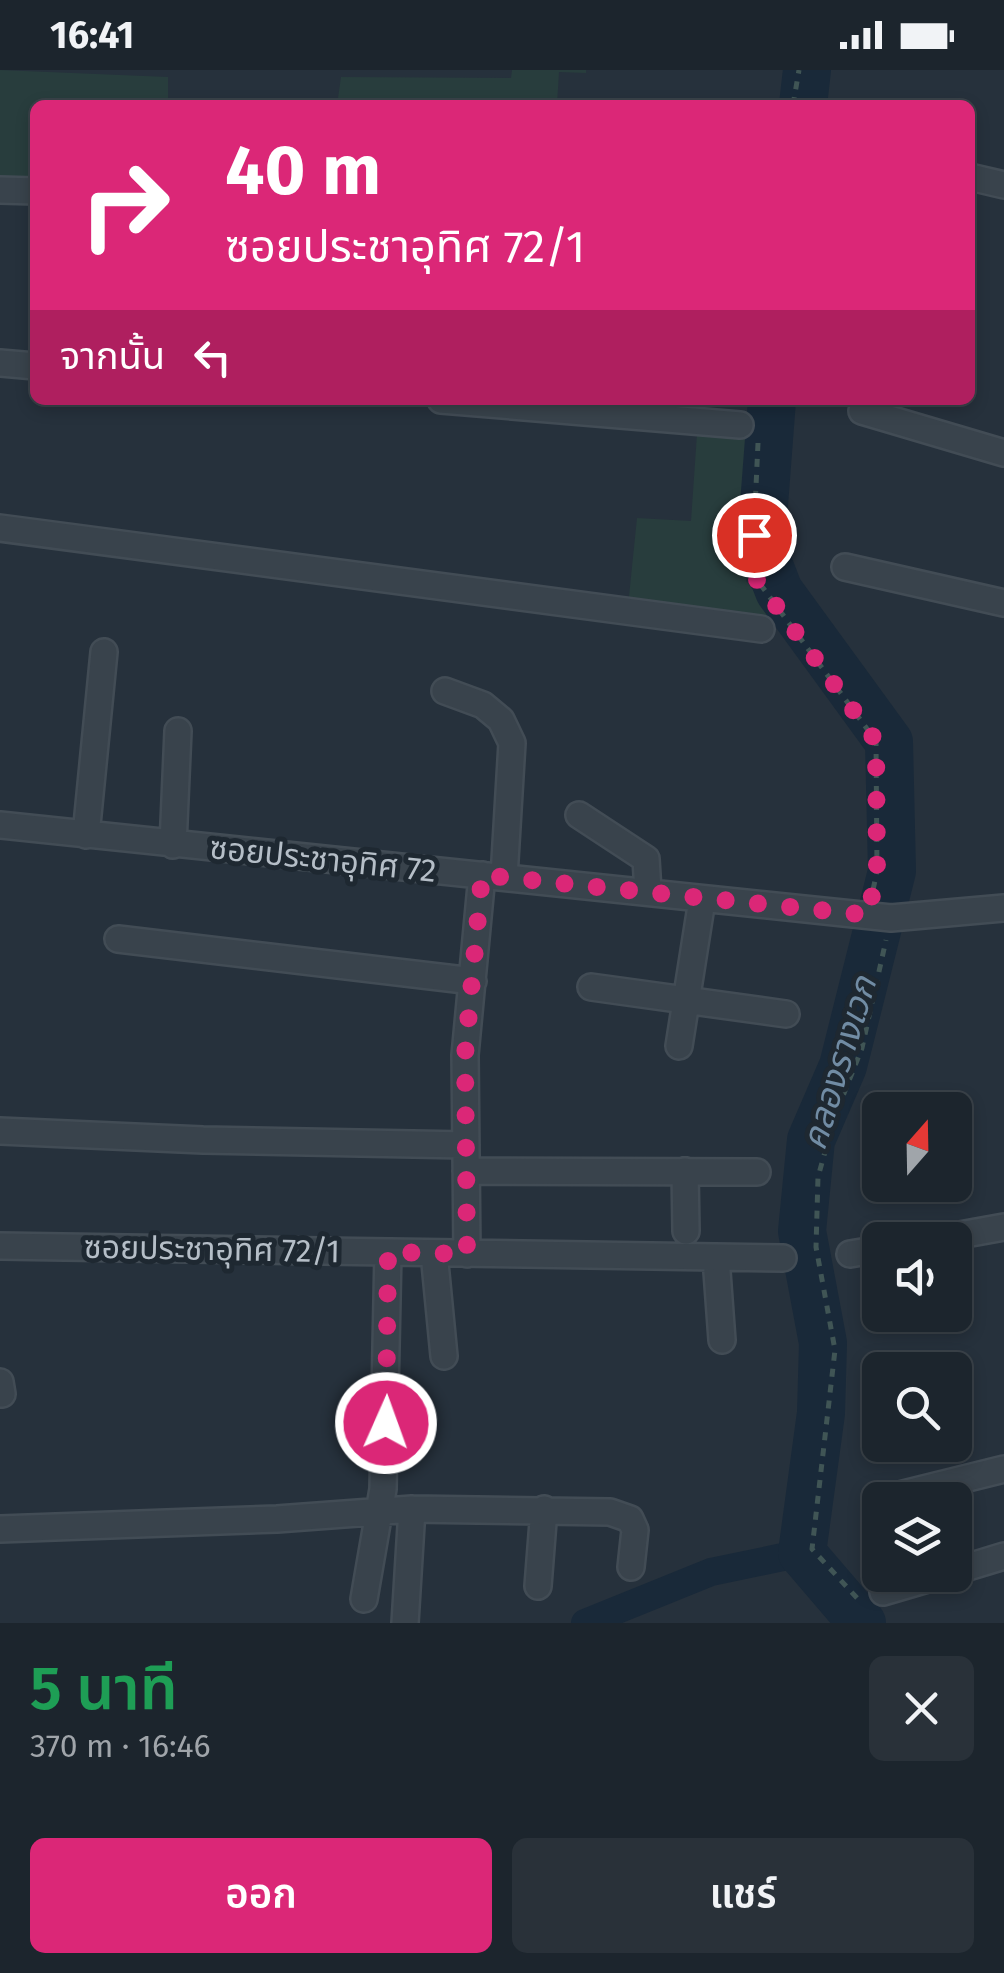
<!DOCTYPE html>
<html lang="th">
<head>
<meta charset="utf-8">
<style>
  :root { --surface:#1c252d; --page:#293139; --text:#f1f3f6; --muted:#a0a5aa; --line:#3a4249; --accent:#db2777 }
  body { margin:0; font-family:"Fira Sans","Noto Sans Thai",sans-serif; background:var(--page); color:var(--text); height:100vh; display:flex; flex-direction:column; font-size:38px; white-space:nowrap }
  * { box-sizing:border-box; margin:0 }
  p { font-size:32px; color:var(--muted) }
  .icon { flex:none; width:55px; height:55px; fill:none; stroke:currentColor; stroke-width:2; stroke-linecap:round; stroke-linejoin:round }
  .map { position:relative; height:1553px; overflow:hidden }
  .panel { display:flex; flex-direction:column; background:var(--surface); flex:1 }
  .panel>* { flex:none }
  .hud { position:absolute; left:30px; top:30px; width:945px; height:305px; border-radius:15px; box-shadow:0 5px 15px #0003,0 0 0 2px var(--line); background:#db2777; color:#fff; overflow:hidden }
  .needle { width:65px; rotate:20deg }
  .tools { position:absolute; left:862px; top:1022px; display:grid; gap:20px }
  .tools a { display:grid; place-items:center; width:110px; height:110px; border-radius:15px; background:var(--surface); box-shadow:0 5px 15px #0003,0 0 0 2px var(--line); font-size:50px }
  .pin { position:absolute; display:grid; place-items:center; width:85px; height:85px; color:#fff; margin:-42px; border:5px solid #fff; border-radius:50%; box-shadow:0 2px 10px #0007 }
  .me { position:absolute; width:110px; margin:-55px; rotate:2deg; stroke-linejoin:round; filter:drop-shadow(0 0 8px #0008) }
  .turn { display:flex; align-items:center; gap:35px; height:210px; padding:0 30px; font-size:45px }
  .turn .icon { width:130px; height:130px; stroke-width:2.5 }
  .turn b { display:block; font-size:70px; line-height:85px }
  .then { display:flex; align-items:center; height:95px; padding:0 30px; background:#0003; gap:20px; font-size:38px }
  .round { display:grid; place-items:center; flex:none; width:105px; height:105px; border-radius:15px; background:var(--page) }
  .overview { display:flex; align-items:center; justify-content:space-between; height:170px; padding:0 30px }
  h1 { font-size:60px; font-weight:600; line-height:75px; color:#1e9e55 }
  .cta { display:flex; gap:20px; margin-top:auto; padding:20px 30px }
  .cta a { flex:1; height:115px; border-radius:15px; background:var(--accent); color:#fff; font-size:40px; font-weight:600; line-height:115px; text-align:center }
  .cta a+a { background:var(--page); color:var(--text) }
  .status { display:flex; justify-content:space-between; align-items:center; height:70px; padding:0 50px; background:var(--surface); direction:ltr }
  .status svg { height:28px; fill:currentColor }
  .map>svg:first-child { display:block }
  .green { fill:#283d3d }
  .lines { fill:none; stroke-linecap:round; stroke-linejoin:round }
  .canal { stroke:#192939; stroke-width:28 }
  .river { stroke:#192939; stroke-width:48 }
  .minor-casing { stroke:#424c55; stroke-width:30 }
  .path { stroke:#405555; stroke-width:5; stroke-dasharray:8 8; stroke-linecap:butt }
  .minor { stroke:#39434c; stroke-width:25 }
  .route { stroke:#db2777; stroke-width:18; stroke-dasharray:0 32.4 }
  .labels { text-anchor:middle; dominant-baseline:central; stroke-width:10; stroke-linejoin:round; paint-order:stroke }
  .street-label { font-size:32px; fill:#b5bec7; stroke:#1e2831 }
  .water-label { font-size:35px; font-style:italic; fill:#718ca4; stroke:#1e2831 }
</style>
</head>
<body>
<div class="status"><b>16:41</b><svg viewBox="0 0 49 12"><path d="M0 12V9h3v3zM5 12V6h3v6zM10 12V3h3v9zM15 12V0h3v12zM26 1h20v11H26zM47 4h2v5h-2z"/></svg></div>
<div class="map">
<svg width="1004" height="1553" viewBox="0 0 1004 1553">
  <rect width="100%" height="100%" fill="#26313c"/>
  <path class="green" d="M0 0 168 7V35H35V109H0Z
    M512 0H586V3L559 2 557 35H337L341 7 511 8Z
    M697 364 752 365 746 511 781 556 628 536 637 448 691 451Z"/>
  <g class="lines">
    <path class="canal" d="M585 1553 711 1502 802 1483"/>
    <path class="river" d="M803 35 807 0
      M772 330 761 474 779 521 889 672 892 801 843 996 811 1070 802 1161 823 1273 821 1343 802 1483 862 1553"/>
    <defs>
      <path id="minor" d="M970 107 1004 115
        M0 120 35 121
        M0 293 35 296
        M441 330 740 355
        M862 341 1004 383
        M0 458 761 559
        M845 497 1004 533
        M445 621 483 635 501 650 512 673 504 807
        M579 745 646 789 648 821
        M0 755 891 848 1004 838
        M86 765 104 582
        M173 775 178 661
        M118 869 473 911
        M591 917 786 944
        M679 976 702 830
        M0 1061 203 1070 466 1075
        M466 1101 757 1102
        M685 1101 686 1161
        M932 1170 1004 1157
        M0 1176 783 1188
        M434 1183 444 1286
        M467 1184 465 985 482 805
        M850 1184 880 1179
        M716 1188 722 1270
        M0 1312 2 1324
        M887 1428 1004 1399
        M0 1459 277 1449 412 1439 610 1442 630 1449 635 1460 631 1497
        M955 1501 1004 1486
        M538 1516 544 1439
        M883 1522 941 1505
        M364 1529 383 1419 388 1182
        M405 1553 412 1439"/>
    </defs>
    <use href="#minor" class="minor-casing"/>
    <path class="path" d="M793 35 799 0
      M758 373 752 503 876 671 877 801 873 820
      M857 1528 812 1479 835 1280 816 1177 818 1107 835 1046 862 978 886 870"/>
    <use href="#minor" class="minor"/>
  </g>
  <g class="lines">
    <path class="route" d="M386 1353 388 1182 467 1184 465 985 482 805 868 845 877 801 876 671 752 503 754 465"/>
  </g>
  <g class="labels">
    <g class="street-label">
      <text transform="translate(323 789) rotate(6)">ซอยประชาอุทิศ 72</text>
      <text transform="translate(212 1179) rotate(1)">ซอยประชาอุทิศ 72/1</text>
    </g>
    <g class="water-label">
      <text transform="translate(839 993) rotate(-73)">คลองรางเวก</text>
    </g>
  </g>
</svg>
<div class="tools">
<a><svg class="needle" viewBox="-14 -14 28 28"><path d="M0-13l5 13h-10z" fill="#e53935"/><path d="M0 13l5-13h-10z" fill="#a0a5aa"/></svg></a>
<a><svg class="icon" aria-label="sound" viewBox="0 0 24 24"><path d="M4 9h4l5-4v14l-5-4H4zM17 9q2 3 0 6"/></svg></a>
<a><svg class="icon" aria-label="search" viewBox="0 0 24 24"><circle cx="10" cy="10" r="6"/><path d="M15 15l6 6"/></svg></a>
<a><svg class="icon" aria-label="layers" viewBox="0 0 24 24"><path d="M12 4l9 5-9 5-9-5zM3 14l9 5 9-5"/></svg></a>
</div>
<div class="pin" style="left:754px;top:465px;background:#d93025"><svg class="icon" aria-label="arrive" viewBox="0 0 24 24"><path d="M6 21V4h12l-3 4 3 4H6"/></svg></div>
<svg class="me" style="left:386px;top:1353px" viewBox="-20 -20 40 40"><circle r="17" fill="#db2777" stroke="#fff" stroke-width="3"/><path d="M0-11L8 9 0 5-8 9z" fill="#fff"/></svg>
<div class="hud">
<div class="turn"><svg class="icon" aria-label="right" viewBox="0 0 24 24"><path d="M7 20v-9h11M14 6l5 5-5 5"/></svg><div><b>40 m</b>ซอยประชาอุทิศ 72/1</div></div>
<div class="then">จากนั้น<svg class="icon" aria-label="left" viewBox="0 0 24 24"><path d="M17 20v-9H6M10 6l-5 5 5 5"/></svg></div>
</div>
</div>
<section class="panel">
<div class="overview"><div><h1>5 นาที</h1><p>370 m · 16:46</p></div><a class="round"><svg class="icon" aria-label="close" viewBox="0 0 24 24"><path d="M6 6l12 12M18 6L6 18"/></svg></a></div>
<div class="cta"><a>ออก</a><a>แชร์</a></div>
</section>
</body>
</html>
